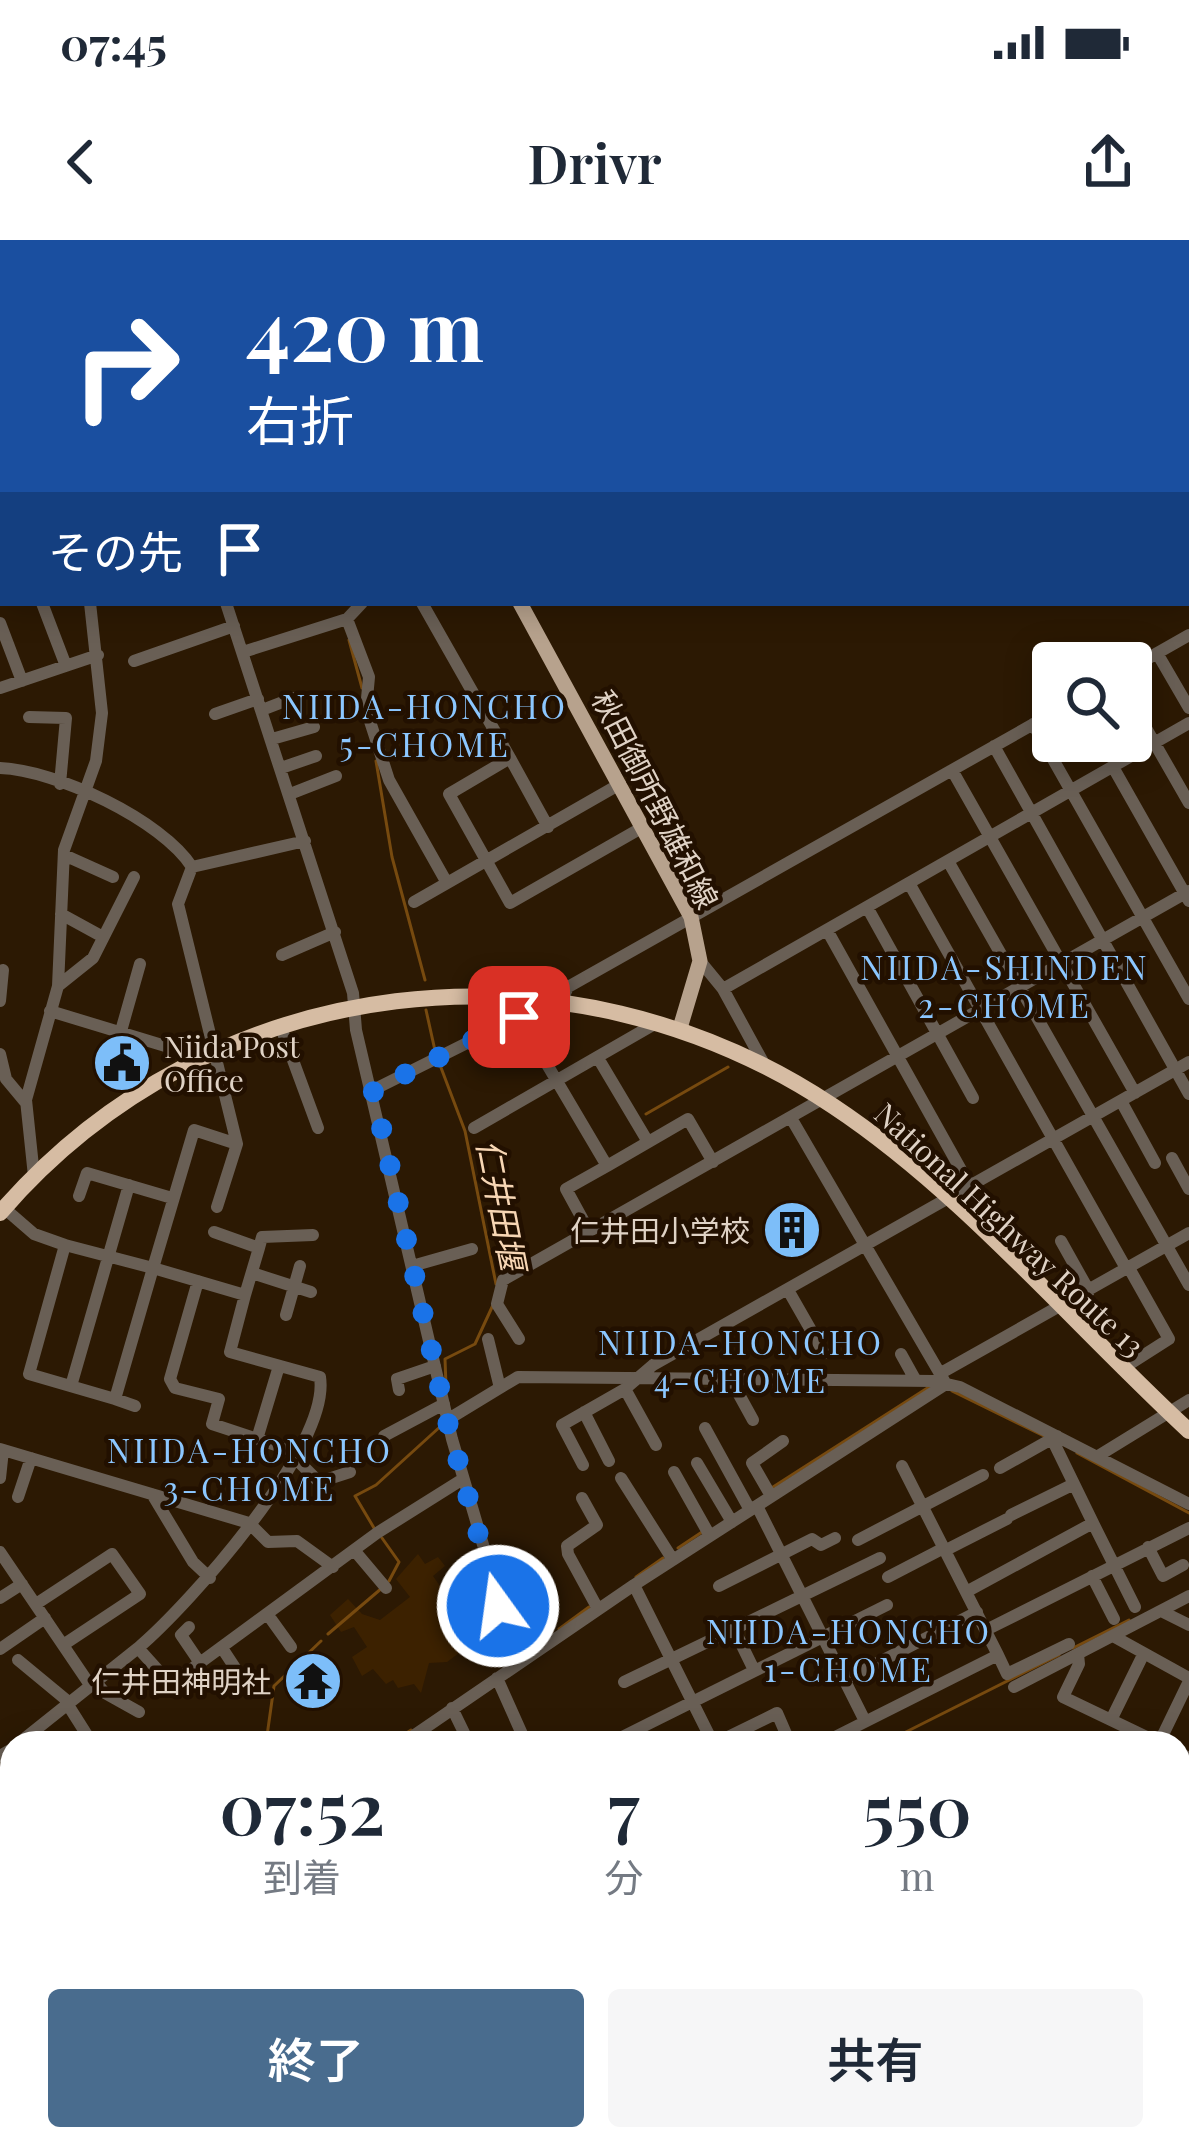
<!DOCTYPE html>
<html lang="ja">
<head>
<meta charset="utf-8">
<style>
  :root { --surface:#fff; --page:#f6f6f7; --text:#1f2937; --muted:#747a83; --accent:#496c8e }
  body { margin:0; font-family:"Playfair Display","Noto Sans JP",serif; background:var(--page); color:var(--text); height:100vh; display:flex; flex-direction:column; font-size:45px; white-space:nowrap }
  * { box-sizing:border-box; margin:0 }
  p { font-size:39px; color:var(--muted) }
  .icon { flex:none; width:66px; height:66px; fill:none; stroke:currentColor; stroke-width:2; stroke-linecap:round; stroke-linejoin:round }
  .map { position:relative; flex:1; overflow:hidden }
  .details { position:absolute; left:0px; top:1491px; width:1191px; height:420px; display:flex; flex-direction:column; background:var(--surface); border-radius:36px 36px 0 0; box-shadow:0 6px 30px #0003 }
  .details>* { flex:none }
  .hud { position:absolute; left:0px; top:0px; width:1191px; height:366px; box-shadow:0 6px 30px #0003; background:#1a4fa0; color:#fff; overflow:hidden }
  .fabs { position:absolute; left:1032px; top:402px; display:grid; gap:24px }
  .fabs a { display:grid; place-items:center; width:120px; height:120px; border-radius:12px; background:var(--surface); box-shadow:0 6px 30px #0003; font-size:60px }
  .pin { position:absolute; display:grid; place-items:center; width:102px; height:102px; color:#fff; margin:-51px; border-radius:24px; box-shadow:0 6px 18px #0006 }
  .me { position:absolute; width:132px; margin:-66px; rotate:346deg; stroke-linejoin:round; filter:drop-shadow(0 0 9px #0008) }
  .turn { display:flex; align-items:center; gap:42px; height:252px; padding:0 48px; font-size:54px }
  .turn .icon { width:156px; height:156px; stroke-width:2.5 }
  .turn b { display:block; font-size:84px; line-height:102px }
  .then { display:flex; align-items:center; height:114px; padding:0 48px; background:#0003; gap:24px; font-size:45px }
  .eta { display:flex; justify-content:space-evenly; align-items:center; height:204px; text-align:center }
  .eta b { font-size:72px; font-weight:600; line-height:84px }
  .cta { display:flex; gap:24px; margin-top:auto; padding:24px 48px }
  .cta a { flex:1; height:138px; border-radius:12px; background:var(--accent); color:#fff; font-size:48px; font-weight:600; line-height:138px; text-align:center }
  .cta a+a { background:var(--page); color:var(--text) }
  .status { display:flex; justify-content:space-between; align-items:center; height:84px; padding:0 60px; background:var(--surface); direction:ltr }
  .status svg { height:33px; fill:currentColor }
  header { display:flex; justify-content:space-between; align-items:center; height:156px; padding:0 48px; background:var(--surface); font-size:54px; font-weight:600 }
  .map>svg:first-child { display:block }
  .green { fill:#3c2100 }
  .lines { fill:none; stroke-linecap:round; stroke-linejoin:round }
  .stream { stroke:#774a0f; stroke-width:3 }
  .minor { stroke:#695f55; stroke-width:12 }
  .major { stroke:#b7a28d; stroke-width:15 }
  .highway { stroke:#d6bca3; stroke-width:16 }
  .route { stroke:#1a73e8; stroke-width:21; stroke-dasharray:0 37.8 }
  .labels { text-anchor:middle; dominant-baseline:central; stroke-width:9; stroke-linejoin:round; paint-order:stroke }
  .street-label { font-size:30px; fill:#dfd2c5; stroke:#221000 }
  .poi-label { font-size:30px; fill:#dfd2c5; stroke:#221000; text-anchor:end }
  .neighbourhood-label { font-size:33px; letter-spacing:3px; fill:#8cc7ff; stroke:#221000 }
  .water-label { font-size:33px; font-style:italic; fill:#f7d6b4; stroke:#221000 }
</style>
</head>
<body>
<div class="status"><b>07:45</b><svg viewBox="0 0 49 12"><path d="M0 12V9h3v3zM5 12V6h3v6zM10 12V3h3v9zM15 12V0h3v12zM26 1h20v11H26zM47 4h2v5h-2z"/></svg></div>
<header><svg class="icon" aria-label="back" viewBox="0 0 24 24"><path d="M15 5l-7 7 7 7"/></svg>Drivr<svg class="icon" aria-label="share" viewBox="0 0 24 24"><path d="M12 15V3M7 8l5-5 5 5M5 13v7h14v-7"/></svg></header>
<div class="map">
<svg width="1189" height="1911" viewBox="0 0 1189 1911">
  <rect width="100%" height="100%" fill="#2c1903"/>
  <path class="green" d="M418 1314 425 1324 438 1317 445 1326 433 1336 452 1363 441 1379 454 1400 467 1394 471 1404 447 1422 429 1423 421 1453 414 1444 398 1448 393 1440 386 1444 373 1429 362 1436 352 1417 367 1407 354 1387 341 1392 330 1375 348 1359 362 1374 380 1380 410 1357 396 1339Z"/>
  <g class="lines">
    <path class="stream" d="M210 0 212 3
      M349 400 362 448
      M376 521 392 617 425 740
      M426 770 436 815
      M440 825 465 891 496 1044
      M646 874 728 827
      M446 1146 445 1119 475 1104 493 1065
      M952 1151 1046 1197
      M1077 1213 1189 1273
      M773 1247 929 1147
      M374 1288 355 1256 376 1245 442 1185
      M382 1298 399 1322 389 1341
      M678 1308 702 1292
      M636 1337 663 1318
      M559 1389 589 1367
      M328 1394 382 1348
      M1073 1408 1129 1380
      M393 1502 411 1490
      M266 1503 274 1446 321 1401
      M884 1503 1059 1415
      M0 1766 12 1758
      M67 1911 91 1899"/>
    <path class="minor" d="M71 0 72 3
      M356 0 357 3
      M531 0 533 3
      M1064 0 1065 3
      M372 3 377 0
      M475 3 481 0
      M0 135 3 134
      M1188 218 1189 220
      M0 257 3 265
      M42 363 66 426
      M226 363 353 753 356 790 452 1199 518 1424
      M422 363 510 518
      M347 379 369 437 366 469 389 540 447 643
      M0 383 22 441
      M243 412 347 379 362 363
      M1157 413 1189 468
      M134 421 234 386
      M1131 428 1189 395
      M0 448 98 415
      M1131 462 1189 563
      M262 470 293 458
      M215 474 258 459
      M29 477 66 478 60 544
      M1033 484 1189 759
      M272 499 314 487
      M994 506 1189 854
      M1113 527 1189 661
      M0 528C56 530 162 580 192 627L305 601
      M281 528 316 516
      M952 530 1135 853
      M290 554 336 536
      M548 587 510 518 449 554 510 663 643 587
      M64 615 113 637
      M948 621 1189 1045
      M192 627 178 664 237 904 194 890 153 1028 245 1055 259 1008 214 992
      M909 643 1127 1030
      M414 662 620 544
      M867 667 973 858
      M61 674 103 697
      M827 690 970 946
      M282 715 335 692
      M700 721 723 749 764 824
      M58 746 93 718 134 637
      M723 749 1189 483
      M562 760 568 747 1053 473
      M0 761 3 730
      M50 771 185 812
      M519 777 607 926 566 949 589 991
      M280 785 318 888
      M121 791 140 724
      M0 814 6 839 26 863
      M598 818 648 902
      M373 850 519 777 539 759
      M1121 861 1155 923
      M474 888 658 782
      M1172 918 1189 949
      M607 926 688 879 713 922
      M34 936 26 860 58 746 64 610 96 521 102 473 90 363
      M79 956 87 933 172 958
      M217 967 237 904
      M4 968 34 994 65 1005
      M1061 1001 1089 1051
      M65 1005 153 1028 115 1159 29 1134Z
      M259 1008 262 997 313 995
      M412 1026 472 1009
      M252 1033 311 1052
      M198 1041 170 1139 175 1148 219 1159 212 1184 300 1213
      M788 1050 824 1113
      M286 1075 300 1026
      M488 1099 500 1148
      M519 1099 497 1064 503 1040 1189 651
      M901 1114 916 1141
      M1122 1129 1169 1099 1129 1028
      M941 1133 1189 993
      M731 1140 753 1180
      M71 1146 129 945
      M625 1149 656 1205
      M399 1150 397 1139 435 1126
      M115 1159 135 1166
      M584 1172 609 1221
      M447 1180 518 1137 934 1141 960 1147 1189 1264
      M705 1188 750 1270
      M384 1196 444 1164
      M257 1199 279 1126
      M0 1209 249 1283 268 1302 297 1301 333 1327
      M1098 1216 1189 1160
      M295 1218 319 1242 350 1232
      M697 1223 732 1282
      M583 1225 562 1185 625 1149 653 1125 1189 822
      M1000 1228 1057 1196
      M674 1232 710 1296
      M0 1238 3 1210
      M621 1238 673 1320
      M152 1254 193 1322 210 1338
      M771 1256 752 1223 783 1201
      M18 1257 31 1218
      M582 1258 597 1285 567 1306 568 1314 598 1369
      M757 1266 865 1481
      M1011 1275 1074 1244
      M1093 1283 1135 1367
      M858 1300 983 1235
      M1148 1307 1163 1336 1183 1325
      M354 1310 386 1348
      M946 1310 1007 1279
      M0 1312 90 1445
      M1092 1336 1114 1379
      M888 1337 942 1309
      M634 1345 713 1503
      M719 1346 812 1299 821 1305 835 1298
      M966 1352 1093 1283 1054 1203
      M0 1358 22 1344
      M36 1364 112 1314 140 1354 63 1405
      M1161 1371 1189 1385
      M268 1375 291 1407
      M460 1380 498 1366
      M189 1387 181 1395 200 1423
      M986 1390 1189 1288
      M1113 1396 1189 1438
      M138 1408C190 1364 331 1205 320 1137L230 1112 245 1055
      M222 1408 245 1443
      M0 1409 45 1378
      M1078 1414 1079 1424 1063 1457 1159 1503 1189 1441
      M998 1415 1007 1434 1069 1404
      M18 1420 70 1463
      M754 1430 734 1389 880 1318
      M497 1438 526 1503
      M844 1440 977 1372
      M95 1441 105 1453 139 1472
      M624 1442 734 1389
      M1014 1447 1189 1356
      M68 1465 92 1503
      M452 1468 469 1503
      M1111 1480 1143 1415
      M19 1503 138 1408 165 1438 182 1436 377 1293 463 1239
      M403 1503 634 1345 946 1144 791 878
      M610 1503 887 1365
      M716 1503 777 1473 790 1503
      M823 1503 998 1415 902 1226
      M1179 1513 1189 1518
      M0 1516 12 1509
      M0 1667 2 1665
      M0 1725 12 1716
      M0 1775 12 1767
      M0 1861 12 1855
      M276 1899 301 1911
      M7 1911 32 1899
      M199 1911 205 1899"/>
    <path class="major" d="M313 0 315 3
      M520 363 691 677 700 721 680 788"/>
    <path class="highway" d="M0 973C211 728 567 689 833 866 963 952 1074 1085 1189 1191"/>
  </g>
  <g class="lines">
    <path class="route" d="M498 1366 447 1180 373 850 519 777"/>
  </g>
  <defs>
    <symbol id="civic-disc" viewBox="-11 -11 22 22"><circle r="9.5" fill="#7dbef9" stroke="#221000"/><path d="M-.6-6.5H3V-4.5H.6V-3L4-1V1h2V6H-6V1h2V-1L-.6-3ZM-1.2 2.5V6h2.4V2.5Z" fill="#111"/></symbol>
    <symbol id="building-disc" viewBox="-11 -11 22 22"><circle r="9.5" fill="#7dbef9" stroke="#221000"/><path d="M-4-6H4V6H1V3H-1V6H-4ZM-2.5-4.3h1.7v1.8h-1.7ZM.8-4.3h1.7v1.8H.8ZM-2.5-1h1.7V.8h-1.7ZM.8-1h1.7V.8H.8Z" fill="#111"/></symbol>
    <symbol id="temple-disc" viewBox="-11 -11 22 22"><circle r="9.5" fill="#7dbef9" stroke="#221000"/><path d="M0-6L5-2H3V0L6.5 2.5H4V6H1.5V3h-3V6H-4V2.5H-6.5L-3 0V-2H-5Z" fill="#111"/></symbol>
  </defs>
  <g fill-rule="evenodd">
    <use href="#civic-disc" x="89" y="790" width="66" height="66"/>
    <use href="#building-disc" x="759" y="957" width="66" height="66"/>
    <use href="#temple-disc" x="280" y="1408" width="66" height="66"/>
  </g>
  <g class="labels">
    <g class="street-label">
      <text transform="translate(656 559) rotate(63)">秋田御所野雄和線</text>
      <text transform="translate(1010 989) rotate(43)">National Highway Route 13</text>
    </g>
    <g class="poi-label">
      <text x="164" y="806" text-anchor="start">Niida Post<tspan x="164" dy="34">Office</tspan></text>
      <text x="750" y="990">仁井田小学校</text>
      <text x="271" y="1441">仁井田神明社</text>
    </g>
    <g class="neighbourhood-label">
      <text x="425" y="465">NIIDA-HONCHO<tspan x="425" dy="38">5-CHOME</tspan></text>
      <text x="1005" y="726">NIIDA-SHINDEN<tspan x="1005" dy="38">2-CHOME</tspan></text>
      <text x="741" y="1101">NIIDA-HONCHO<tspan x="741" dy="38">4-CHOME</tspan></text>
      <text x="250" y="1209">NIIDA-HONCHO<tspan x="250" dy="38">3-CHOME</tspan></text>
      <text x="849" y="1390">NIIDA-HONCHO<tspan x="849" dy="38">1-CHOME</tspan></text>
    </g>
    <g class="water-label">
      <text transform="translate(503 964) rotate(79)">仁井田堰</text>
    </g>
  </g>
</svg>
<div class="fabs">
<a><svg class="icon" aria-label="search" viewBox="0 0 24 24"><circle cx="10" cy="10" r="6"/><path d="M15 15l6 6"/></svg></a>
</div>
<div class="pin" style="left:519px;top:777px;background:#d93025"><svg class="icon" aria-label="arrive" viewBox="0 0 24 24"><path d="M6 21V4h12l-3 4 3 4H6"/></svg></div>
<svg class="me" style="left:498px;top:1366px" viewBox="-20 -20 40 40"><circle r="17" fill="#1a73e8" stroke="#fff" stroke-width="3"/><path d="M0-11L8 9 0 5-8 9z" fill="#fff"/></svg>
<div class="hud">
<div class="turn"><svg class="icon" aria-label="right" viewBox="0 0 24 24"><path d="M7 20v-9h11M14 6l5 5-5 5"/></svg><div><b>420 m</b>右折</div></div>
<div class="then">その先<svg class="icon" aria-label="arrive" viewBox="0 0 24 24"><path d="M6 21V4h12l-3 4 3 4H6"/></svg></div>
</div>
<section class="details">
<div class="eta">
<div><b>07:52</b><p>到着</p></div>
<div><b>7</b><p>分</p></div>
<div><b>550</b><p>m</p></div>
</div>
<div class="cta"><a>終了</a><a>共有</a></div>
</section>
</div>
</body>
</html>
